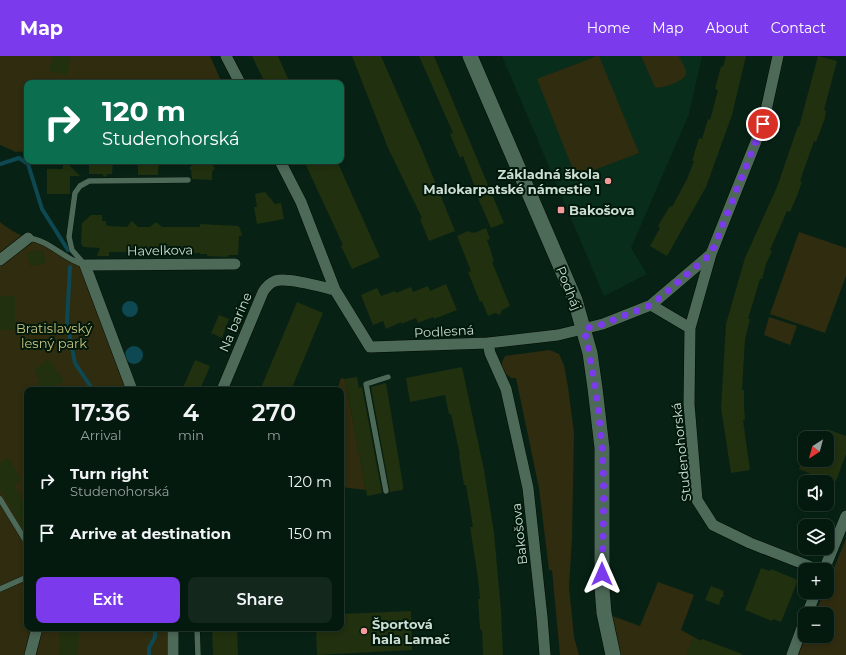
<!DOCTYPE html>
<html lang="en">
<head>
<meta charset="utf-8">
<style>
  :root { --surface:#051a0f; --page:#13271d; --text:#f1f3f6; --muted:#97a19e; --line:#26382f; --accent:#7c3aed }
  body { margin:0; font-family:Montserrat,sans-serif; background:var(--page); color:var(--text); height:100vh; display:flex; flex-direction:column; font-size:15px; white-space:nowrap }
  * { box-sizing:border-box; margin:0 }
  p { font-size:13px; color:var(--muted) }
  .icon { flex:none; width:22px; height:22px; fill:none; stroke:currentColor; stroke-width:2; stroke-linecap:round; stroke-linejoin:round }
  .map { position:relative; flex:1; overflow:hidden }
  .sheet { position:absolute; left:24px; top:331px; width:320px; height:244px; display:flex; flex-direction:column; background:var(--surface); border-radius:8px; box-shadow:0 2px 6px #0003,0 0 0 1px var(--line) }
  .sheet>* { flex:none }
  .banner { position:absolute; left:24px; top:24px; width:320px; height:84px; border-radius:8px; box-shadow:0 2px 6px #0003,0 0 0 1px var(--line); background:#0b6e4f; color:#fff; overflow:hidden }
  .needle { width:26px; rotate:216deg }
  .buttons { position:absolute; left:798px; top:375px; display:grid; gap:8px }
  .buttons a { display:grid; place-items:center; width:36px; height:36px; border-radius:8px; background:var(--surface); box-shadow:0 2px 6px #0003,0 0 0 1px var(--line); font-size:20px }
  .pin { position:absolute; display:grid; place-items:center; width:34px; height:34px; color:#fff; margin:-17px; border:2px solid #fff; border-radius:50%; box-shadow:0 1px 4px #0007 }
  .me { position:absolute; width:44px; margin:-22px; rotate:0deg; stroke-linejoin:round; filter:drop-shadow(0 0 3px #0008) }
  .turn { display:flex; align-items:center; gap:14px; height:84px; padding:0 12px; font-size:18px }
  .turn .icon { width:52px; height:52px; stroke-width:2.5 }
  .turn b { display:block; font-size:28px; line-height:34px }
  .eta { display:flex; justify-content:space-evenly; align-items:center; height:68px; text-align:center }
  .eta b { font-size:24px; font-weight:600; line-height:28px }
  .cta { display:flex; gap:8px; margin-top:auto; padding:8px 12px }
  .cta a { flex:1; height:46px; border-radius:8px; background:var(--accent); color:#fff; font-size:16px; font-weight:600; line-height:46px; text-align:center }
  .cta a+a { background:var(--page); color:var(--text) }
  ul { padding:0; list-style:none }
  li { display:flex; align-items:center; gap:12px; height:52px; padding:0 12px }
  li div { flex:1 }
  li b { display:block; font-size:15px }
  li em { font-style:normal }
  header { display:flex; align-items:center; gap:24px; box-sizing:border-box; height:56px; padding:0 20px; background:var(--accent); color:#fff }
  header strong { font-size:19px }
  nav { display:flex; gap:22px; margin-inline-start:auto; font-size:14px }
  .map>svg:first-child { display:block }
  .built { fill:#092d1b }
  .green { fill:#2f2c10 }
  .water { fill:#0e4852 }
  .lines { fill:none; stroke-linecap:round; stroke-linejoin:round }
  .stream { stroke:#0e4852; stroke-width:4 }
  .building { fill:#21300f }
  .lane-casing { stroke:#000b02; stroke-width:6 }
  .street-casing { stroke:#000b02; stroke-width:12 }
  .secondary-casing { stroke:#000b02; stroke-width:16 }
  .lane { stroke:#4d6958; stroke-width:5.5 }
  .street { stroke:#4d6958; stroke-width:11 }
  .secondary { stroke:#4d6958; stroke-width:15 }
  .route { stroke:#7c3aed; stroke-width:7; stroke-dasharray:0 12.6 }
  .poi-dot { fill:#f59b9b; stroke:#01190b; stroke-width:1.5 }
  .labels { text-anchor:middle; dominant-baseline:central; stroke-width:4; stroke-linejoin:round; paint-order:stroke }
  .poi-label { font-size:13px; font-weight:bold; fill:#cdddd3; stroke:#01190b; text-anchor:start }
  .street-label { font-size:13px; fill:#cdddd3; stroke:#01190b }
  .park-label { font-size:13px; fill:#cac27e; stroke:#01190b }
</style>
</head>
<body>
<header>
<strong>Map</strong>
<nav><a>Home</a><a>Map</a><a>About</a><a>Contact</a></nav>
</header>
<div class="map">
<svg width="846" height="599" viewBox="0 0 846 599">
  <rect width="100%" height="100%" fill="#072214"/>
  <path class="built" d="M502 0H702L689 58 631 192 647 218 604 240Z"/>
  <path class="green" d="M0 0H210L222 27H27V95L16 96 0 89Z
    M597 0H599L639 97 576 121 537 23Z
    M641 0H679C681 5 687 13 686 18 685 25 660 34 655 31Z
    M0 166C11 175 23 182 37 183L85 209 132 334H27V572H173V599H0Z
    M799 176 846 192V220L825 277 770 258Z
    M769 261 797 270 790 289 764 279Z
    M550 294 559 298 564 309 568 331 574 377 572 482 569 531 574 581 579 599H560L552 514H549L539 432 516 322H511L501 314 502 306 505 300Z
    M341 322 345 323 366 434 341 431V334H337Z
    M846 483V599H798L806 580H827V558H815L824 536H827V529Z
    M658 526 694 539 681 574 701 585 702 583 743 599H613L604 557 640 570Z"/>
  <path class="water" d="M122 253a8 8 0 1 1 16 0a8 8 0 1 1-16 0Z
    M125 299a9 9 0 1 1 18 0a9 9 0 1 1-18 0Z"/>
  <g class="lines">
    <path class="stream" d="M0 108 19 102 28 108 42 153 68 194
      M70 211 67 266 75 307 93 334
      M149 599V592L155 581V572"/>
  </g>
  <path class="building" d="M53 0H63L71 2 67 19 49 15Z
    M252 0H278L290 27H265Z
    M352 0H381L422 94 455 175 429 185 420 163 422 162 388 92Z
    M419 0H434L504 167 491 172 475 135 476 134 463 100 460 102 450 78 453 77Z
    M726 0H746L732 59 706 131 667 200 650 190 660 172 658 170 670 150 672 151 687 123 694 105H692L699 82 702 83 708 63 710 64 718 34 715 33 721 10 723 11Z
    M818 0 837 5 824 54 826 55 825 62 816 86 814 85 800 125 802 126 797 140 790 156 787 155 770 194 772 195 766 208 762 223H760L748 263H750L745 283 742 334H744V350L745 363 743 364 750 414 731 417 721 352 726 268 745 202 777 131 798 70 799 71Z
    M63 105H65L80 120H70V138H47V113H63Z
    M89 105H113L112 118H108L105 121 102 118H89Z
    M138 105H159L158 119H138Z
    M192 105H213V110L215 112 212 116V124L192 123 191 114 189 112 192 109Z
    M304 105H337L380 201 352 213 341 190 343 189Z
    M265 136 275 148 281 147 284 163 257 168 254 151H257L255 138Z
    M91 159H102V165H106V170L107 169 109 170 127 171 132 165 138 171H150L156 166 162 171H200V168L238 170 240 172 242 180H239L238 199H229L228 201 207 200V198H200V197L109 196V200H97L100 192 84 191 81 188 82 167Z
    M486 172 490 183 487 184 494 205 492 206 510 250 502 254 500 259 495 257 488 260 482 245 480 246 468 216 471 215 457 180 468 175 474 177Z
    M43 194 46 207 30 210 27 197Z
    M446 228 457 254 434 263 433 261 418 267 416 262 401 268V266L386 273 383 265 373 269 361 239 377 232 381 240 395 235 396 237 411 231 413 236 428 230 430 235Z
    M0 240H15V274H0Z
    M297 246 323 257 291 334H260Z
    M219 259 229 263 222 282 211 277Z
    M49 303 64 325 51 334H47L45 330 34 333 40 323 34 314Z
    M195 304 210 310 200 334H182Z
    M462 311 484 414 494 477 501 555 503 599H483L482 574 480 573 478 543H480L478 522 470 471H473L466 429H464L459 399H460L451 358H449L445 339 410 346 406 322Z
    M357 321 359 332 362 331 382 437 367 440 345 323Z
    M386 327 403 429V434L390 436 371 331Z
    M827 373 846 380V398L836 425 827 422 826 424 799 413 802 404H827Z
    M9 402 21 424 14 428 27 453V479L0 432V407Z
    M761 512 770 515 771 513 798 524 781 566 773 563 772 565 745 554Z
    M711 530 724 535 723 538 724 540 721 542 719 549 705 544Z
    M411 555 412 594 317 599 316 572H341V558Z
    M60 572H79L78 599H59Z
    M212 572H237L238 599H213Z
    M693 582 701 585 702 583 742 598 741 599H686Z"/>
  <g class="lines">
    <defs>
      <path id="lane" d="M28 182C50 184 64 204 85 209
        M85 209 72 194 69 181 75 137 80 130 89 125 188 124
        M386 435 366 328 388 321
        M0 443 27 487
        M0 533 27 521
        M197 572 198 599"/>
      <path id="street" d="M226 0 240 27
        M778 0 763 68 711 198 690 272 689 348 697 444 713 469 750 487 819 514
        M280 105 301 146 335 234 370 291 488 287 558 279 603 268 651 249 690 272
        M0 204 28 182
        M651 249 711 198
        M488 287 490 297 506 333 528 432 542 561 545 599
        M132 334 85 209 235 208
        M222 334 263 236C266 231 270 227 275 225 287 221 322 231 335 234
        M824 514 846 460
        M807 558 816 536
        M30 599 37 572
        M173 599V572
        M792 599 805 564"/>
      <path id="secondary" d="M470 0 575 244 590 297 595 332 602 392V532L604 557 613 599"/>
    </defs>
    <use href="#lane" class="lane-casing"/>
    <use href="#street" class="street-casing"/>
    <use href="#secondary" class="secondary-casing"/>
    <use href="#lane" class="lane"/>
    <use href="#street" class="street"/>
    <use href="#secondary" class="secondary"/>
  </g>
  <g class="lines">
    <path class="route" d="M602 518C603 476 605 433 602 392 599 352 593 312 584 273L603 268 651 249 711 198 763 68"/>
  </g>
  <g class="poi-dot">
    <circle cx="608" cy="125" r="4"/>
    <rect x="557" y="150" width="8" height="8" rx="2"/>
    <circle cx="364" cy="575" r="4"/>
  </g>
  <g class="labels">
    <g class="poi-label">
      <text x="600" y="118" text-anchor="end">Základná škola<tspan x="600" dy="15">Malokarpatské námestie 1</tspan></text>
      <text x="569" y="154">Bakošova</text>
      <text x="372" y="568">Športová<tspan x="372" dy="15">hala Lamač</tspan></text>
    </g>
    <g class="street-label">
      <text transform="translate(160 194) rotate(-1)">Havelkova</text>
      <text transform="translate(569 232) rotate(68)">Podháj</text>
      <text transform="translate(235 266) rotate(-67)">Na barine</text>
      <text transform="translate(444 275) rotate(-3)">Podlesná</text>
      <text transform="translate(681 396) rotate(-96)">Studenohorská</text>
      <text transform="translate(519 478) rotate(-96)">Bakošova</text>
    </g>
    <g class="park-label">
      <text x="54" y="272">Bratislavský<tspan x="54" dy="15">lesný park</tspan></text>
    </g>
  </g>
</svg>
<div class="buttons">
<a><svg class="needle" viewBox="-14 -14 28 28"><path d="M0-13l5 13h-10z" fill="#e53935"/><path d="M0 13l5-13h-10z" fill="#97a19e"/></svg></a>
<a><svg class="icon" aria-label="sound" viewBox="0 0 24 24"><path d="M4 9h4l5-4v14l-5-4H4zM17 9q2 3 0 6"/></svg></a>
<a><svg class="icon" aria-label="layers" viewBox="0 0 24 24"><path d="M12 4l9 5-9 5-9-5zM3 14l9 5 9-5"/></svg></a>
<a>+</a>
<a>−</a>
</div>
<div class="pin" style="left:763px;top:68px;background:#d93025"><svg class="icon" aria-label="arrive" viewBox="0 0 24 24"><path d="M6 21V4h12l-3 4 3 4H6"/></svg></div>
<svg class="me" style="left:602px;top:518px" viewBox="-20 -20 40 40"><path d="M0-17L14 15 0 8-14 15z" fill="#7c3aed" stroke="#fff" stroke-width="4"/></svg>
<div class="banner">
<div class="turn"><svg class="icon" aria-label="right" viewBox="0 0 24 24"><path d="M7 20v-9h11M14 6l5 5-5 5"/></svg><div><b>120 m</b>Studenohorská</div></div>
</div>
<section class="sheet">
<div class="eta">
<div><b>17:36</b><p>Arrival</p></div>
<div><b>4</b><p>min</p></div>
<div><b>270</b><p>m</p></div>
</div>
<ul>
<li><svg class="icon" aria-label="right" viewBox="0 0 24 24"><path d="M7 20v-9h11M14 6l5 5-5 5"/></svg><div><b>Turn right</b><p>Studenohorská</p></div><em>120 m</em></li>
<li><svg class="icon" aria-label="arrive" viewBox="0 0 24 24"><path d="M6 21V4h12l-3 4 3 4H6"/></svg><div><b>Arrive at destination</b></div><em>150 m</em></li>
</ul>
<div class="cta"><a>Exit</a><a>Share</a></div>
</section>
</div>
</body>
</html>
